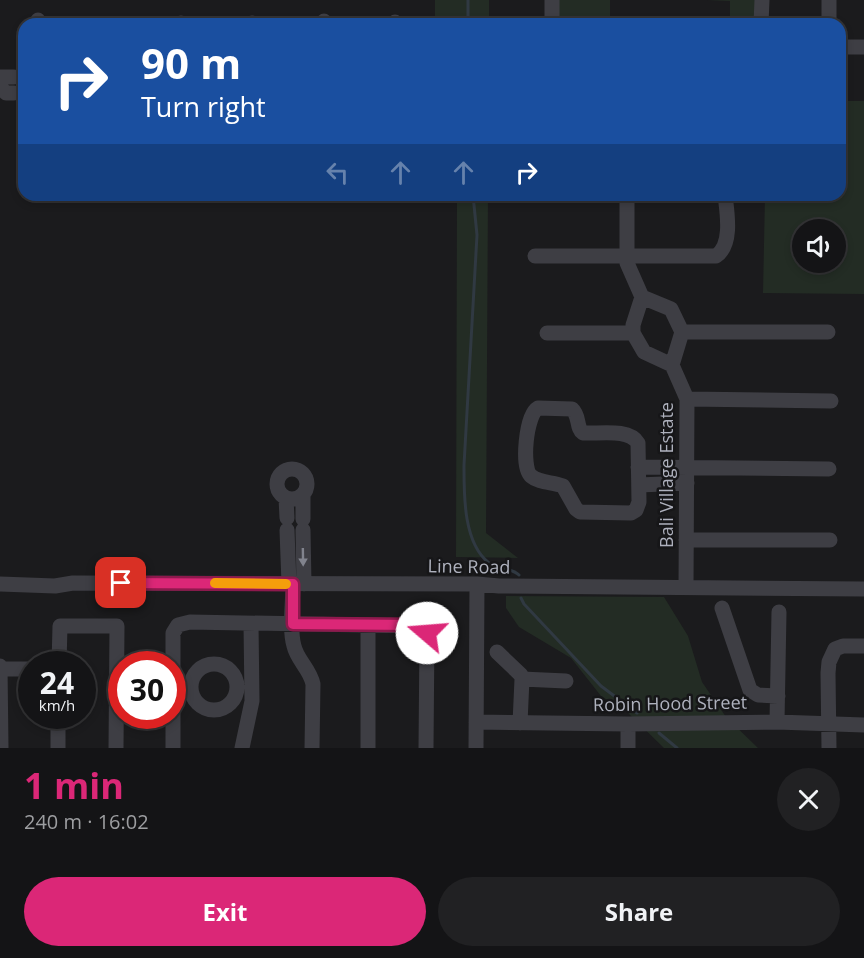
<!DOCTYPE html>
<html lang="en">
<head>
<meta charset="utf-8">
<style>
  :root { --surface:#141416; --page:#212123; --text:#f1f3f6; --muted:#9d9ea1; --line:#333335; --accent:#db2777 }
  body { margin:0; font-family:"Open Sans",sans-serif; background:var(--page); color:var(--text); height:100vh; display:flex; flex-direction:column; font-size:22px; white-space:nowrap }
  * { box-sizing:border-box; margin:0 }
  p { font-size:20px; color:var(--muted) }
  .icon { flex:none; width:33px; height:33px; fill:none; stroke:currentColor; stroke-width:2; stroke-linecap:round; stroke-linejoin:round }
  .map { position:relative; height:748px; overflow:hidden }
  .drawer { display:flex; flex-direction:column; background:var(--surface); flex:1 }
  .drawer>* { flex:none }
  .top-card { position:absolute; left:18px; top:18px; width:828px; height:183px; border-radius:18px; box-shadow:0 3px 9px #0003,0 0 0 2px var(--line); background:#1a4fa0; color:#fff; overflow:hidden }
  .buttons { position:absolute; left:792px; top:219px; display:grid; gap:12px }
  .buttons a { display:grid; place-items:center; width:54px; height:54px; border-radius:50%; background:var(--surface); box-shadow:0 3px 9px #0003,0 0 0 2px var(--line); font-size:30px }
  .speed { position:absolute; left:18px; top:651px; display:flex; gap:12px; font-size:30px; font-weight:700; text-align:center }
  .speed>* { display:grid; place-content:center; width:78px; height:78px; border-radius:50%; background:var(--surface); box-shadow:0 3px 9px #0003,0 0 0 2px var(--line); line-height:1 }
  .speed small { font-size:15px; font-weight:400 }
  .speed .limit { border:9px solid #d22; background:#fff; color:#111 }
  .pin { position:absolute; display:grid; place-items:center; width:51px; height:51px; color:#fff; margin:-26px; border-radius:12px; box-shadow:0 3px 9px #0006 }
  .me { position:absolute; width:66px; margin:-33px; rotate:288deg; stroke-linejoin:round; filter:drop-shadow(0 0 4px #0008) }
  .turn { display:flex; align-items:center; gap:21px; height:126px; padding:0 24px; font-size:27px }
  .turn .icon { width:78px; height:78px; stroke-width:2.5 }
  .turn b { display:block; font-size:42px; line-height:51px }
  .lanes { display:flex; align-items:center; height:57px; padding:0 24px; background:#0003; justify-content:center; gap:30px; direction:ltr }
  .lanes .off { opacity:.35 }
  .round { display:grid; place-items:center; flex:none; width:63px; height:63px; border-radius:32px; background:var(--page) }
  .summary { display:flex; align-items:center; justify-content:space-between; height:102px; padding:0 24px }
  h1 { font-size:36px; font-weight:700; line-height:45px; color:var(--accent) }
  .action { display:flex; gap:12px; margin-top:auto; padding:12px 24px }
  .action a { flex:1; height:69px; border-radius:36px; background:var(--accent); color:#fff; font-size:24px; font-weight:700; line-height:69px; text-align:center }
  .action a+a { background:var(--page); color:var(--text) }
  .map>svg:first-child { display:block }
  .green { fill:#232c24; fill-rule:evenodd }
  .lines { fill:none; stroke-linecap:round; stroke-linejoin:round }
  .stream { stroke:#303942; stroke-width:3 }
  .minor { stroke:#3e3e44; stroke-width:15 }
  .oneway { fill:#81838d }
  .route-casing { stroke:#8e194d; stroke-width:15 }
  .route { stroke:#db2777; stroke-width:10 }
  .slow { stroke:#f59e0b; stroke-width:10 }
  .labels { text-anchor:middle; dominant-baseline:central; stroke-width:5; stroke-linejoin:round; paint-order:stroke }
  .street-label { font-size:18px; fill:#aeb1bd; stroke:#161618 }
</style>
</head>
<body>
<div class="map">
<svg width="864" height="748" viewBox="0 0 864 748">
  <rect width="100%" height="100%" fill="#1b1b1d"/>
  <path class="green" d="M435 0H489V24H435Z
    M559 0H610V24H559Z
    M707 0H759V24H730V1Z
    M840 101H864V294L763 293 765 195H840ZM802 230H836V262H802Z
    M457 195H488L486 533 518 558 456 557Z
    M506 596 664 597 688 636 702 682 726 717 758 748H664L627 712 601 696 571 658 519 627 506 608Z"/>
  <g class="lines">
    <path class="stream" d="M468 24V0
      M473 195 477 235 464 465C464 494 463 543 489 563 497 570 511 567 519 575
      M521 598 524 604 601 686 637 713
      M659 733 677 748"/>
    <path class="minor" d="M552 0V24
      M38 20V24
      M181 23V24
      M252 23V24
      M324 24V21
      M395 24V22
      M761 24 762 0
      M829 24V0
      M840 47H864
      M0 77H14
      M0 87 6 93H14
      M627 195V263L642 297 671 309 682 332 672 365
      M535 256H716C733 245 727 212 725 195
      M642 297 633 325V333L644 352 672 365
      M682 332H828
      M547 333H633
      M672 365 687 399 686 587
      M687 399 831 401
      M538 408 572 409C580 416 576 428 583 433 599 434 629 428 638 443L639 502 636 510 631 513 580 512 576 509 563 486C553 482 539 483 531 476 521 467 526 415 538 408Z
      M638 467 829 469
      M277 484a15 15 0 1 1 30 0a15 15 0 1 1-30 0Z
      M639 485 687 483
      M286 498 287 518
      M303 519V494
      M287 530 289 584
      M303 530 304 584
      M686 540H830
      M0 584 55 586 73 583 477 584 499 586 864 589
      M293 584C293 602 289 629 294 646 297 660 310 669 313 684L312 748
      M722 608 750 690 758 695 778 696
      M497 652 521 675 522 679
      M59 664 60 626H117L116 748
      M191 687a23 23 0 1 1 46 0a23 23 0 1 1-46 0Z
      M0 666 1 748
      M2 669H32
      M476 722 628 724 777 722 864 725
      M777 722 779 612
      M520 723 522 679 566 681
      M58 748V716
      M173 748V633L178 625 190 622 422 626 427 633 426 748
      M242 748 252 701 251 624
      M368 748V625
      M476 748 477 584
      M628 748V724
      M829 748 828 673 829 662 835 649 843 646H864"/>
  </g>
  <defs><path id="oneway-solid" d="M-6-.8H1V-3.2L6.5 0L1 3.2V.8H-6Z" transform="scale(1.5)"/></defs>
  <use class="oneway" href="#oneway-solid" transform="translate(303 557) rotate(89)"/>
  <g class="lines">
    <defs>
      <path id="route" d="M121 583 293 584V624L416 625 422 626 427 633"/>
    </defs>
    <use href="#route" class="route-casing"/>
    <use href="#route" class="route"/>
    <path class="slow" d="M215 583 286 584"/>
  </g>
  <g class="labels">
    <g class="street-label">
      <text transform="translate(666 475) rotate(-90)">Bali Village Estate</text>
      <text transform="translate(469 566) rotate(1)">Line Road</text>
      <text transform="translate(670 703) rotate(-1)">Robin Hood Street</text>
    </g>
  </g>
</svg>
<div class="buttons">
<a><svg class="icon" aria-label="sound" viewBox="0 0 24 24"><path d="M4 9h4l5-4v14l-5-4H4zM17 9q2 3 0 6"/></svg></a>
</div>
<div class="speed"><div>24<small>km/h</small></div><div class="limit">30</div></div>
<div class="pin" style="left:121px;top:583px;background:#d93025"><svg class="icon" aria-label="arrive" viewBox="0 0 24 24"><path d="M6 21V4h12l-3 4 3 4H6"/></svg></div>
<svg class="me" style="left:427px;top:633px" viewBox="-20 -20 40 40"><circle r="19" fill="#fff"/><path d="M0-13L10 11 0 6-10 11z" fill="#db2777"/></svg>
<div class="top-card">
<div class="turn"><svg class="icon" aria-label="right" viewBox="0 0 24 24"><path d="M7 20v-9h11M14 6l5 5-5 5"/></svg><div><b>90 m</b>Turn right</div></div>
<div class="lanes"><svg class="icon off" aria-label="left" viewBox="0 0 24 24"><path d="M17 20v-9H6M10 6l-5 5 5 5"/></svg><svg class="icon off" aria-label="ahead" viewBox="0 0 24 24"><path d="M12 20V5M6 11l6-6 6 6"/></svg><svg class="icon off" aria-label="ahead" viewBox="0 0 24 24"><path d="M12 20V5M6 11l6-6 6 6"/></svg><svg class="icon" aria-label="right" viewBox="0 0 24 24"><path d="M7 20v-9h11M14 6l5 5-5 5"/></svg></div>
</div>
</div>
<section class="drawer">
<div class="summary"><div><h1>1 min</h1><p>240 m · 16:02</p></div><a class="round"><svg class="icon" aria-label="close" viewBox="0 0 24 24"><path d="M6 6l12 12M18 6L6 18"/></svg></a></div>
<div class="action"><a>Exit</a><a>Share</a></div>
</section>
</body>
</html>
